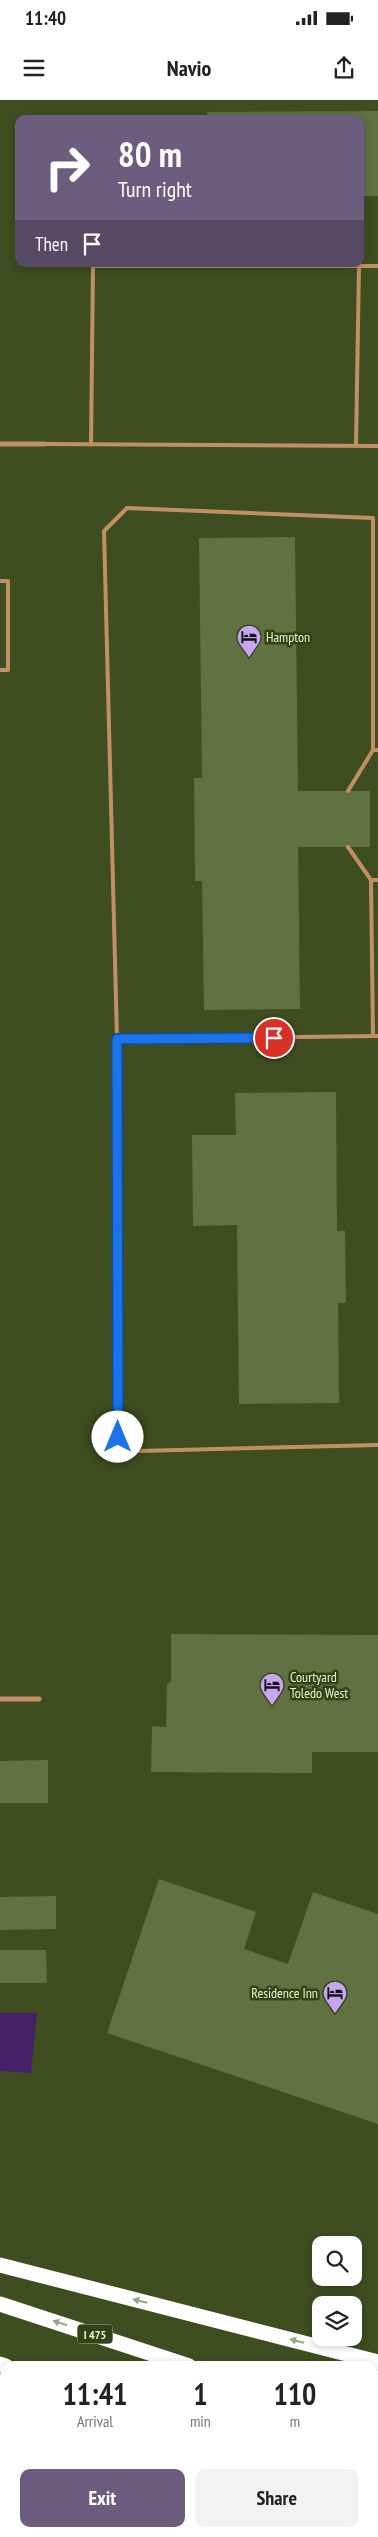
<!DOCTYPE html>
<html lang="en">
<head>
<meta charset="utf-8">
<style>
  :root { --surface:#fff; --page:#f2f2f2; --text:#222; --muted:#767676; --accent:#6c5d7e }
  body { margin:0; font-family:"PT Sans Narrow",sans-serif; background:var(--page); color:var(--text); height:100vh; display:flex; flex-direction:column; font-size:19px; white-space:nowrap }
  * { box-sizing:border-box; margin:0 }
  p { font-size:16px; color:var(--muted) }
  .icon { flex:none; width:28px; height:28px; fill:none; stroke:currentColor; stroke-width:2; stroke-linecap:round; stroke-linejoin:round }
  .map { position:relative; flex:1; overflow:hidden }
  .details { position:absolute; left:0px; top:2261px; width:379px; height:176px; display:flex; flex-direction:column; background:var(--surface); border-radius:15px 15px 0 0; box-shadow:0 2px 8px #0003 }
  .details>* { flex:none }
  .banner { position:absolute; left:15px; top:15px; width:349px; height:152px; border-radius:10px; box-shadow:0 2px 8px #0003; background:#6c5d7e; color:#fff; overflow:hidden }
  .fabs { position:absolute; left:312px; top:2136px; display:grid; gap:10px }
  .fabs a { display:grid; place-items:center; width:50px; height:50px; border-radius:10px; background:var(--surface); box-shadow:0 2px 8px #0003; font-size:25px }
  .pin { position:absolute; display:grid; place-items:center; width:42px; height:42px; color:#fff; margin:-21px; border:2px solid #fff; border-radius:50%; box-shadow:0 1px 5px #0007 }
  .me { position:absolute; width:55px; margin:-28px; rotate:0deg; stroke-linejoin:round; filter:drop-shadow(0 0 4px #0008) }
  .turn { display:flex; align-items:center; gap:18px; height:105px; padding:0 20px; font-size:22px }
  .turn .icon { width:65px; height:65px; stroke-width:2.5 }
  .turn b { display:block; font-size:35px; line-height:42px }
  .then { display:flex; align-items:center; height:48px; padding:0 20px; background:#0003; gap:10px; font-size:19px }
  .eta { display:flex; justify-content:space-evenly; align-items:center; height:85px; text-align:center }
  .eta b { font-size:30px; font-weight:700; line-height:35px }
  .button { display:flex; gap:10px; margin-top:auto; padding:10px 20px }
  .button a { flex:1; height:58px; border-radius:10px; background:var(--accent); color:#fff; font-size:20px; font-weight:700; line-height:58px; text-align:center }
  .button a+a { background:var(--page); color:var(--text) }
  .status { display:flex; justify-content:space-between; align-items:center; height:35px; padding:0 25px; background:var(--surface); direction:ltr }
  .status svg { height:14px; fill:currentColor }
  header { display:flex; justify-content:space-between; align-items:center; height:65px; padding:0 20px; background:var(--surface); font-size:22px; font-weight:700 }
  .map>svg:first-child { display:block }
  .built { fill:#4a5a26 }
  .water { fill:#472069 }
  .building { fill:#607142 }
  .lines { fill:none; stroke-linecap:round; stroke-linejoin:round }
  .service { stroke:#bf9063; stroke-width:4 }
  .minor { stroke:#bf9063; stroke-width:5 }
  .motorway { stroke:#fff; stroke-width:15 }
  .oneway { fill:#9aa18a }
  .route-casing { stroke:#114b97; stroke-width:12 }
  .route { stroke:#1a73e8; stroke-width:9 }
  .labels { text-anchor:middle; dominant-baseline:central; stroke-width:5; stroke-linejoin:round; paint-order:stroke }
  .shield { fill:#344315; stroke:#b1bd9d; stroke-width:1 }
  .shield-label { font-size:12px; font-weight:bold; fill:#e6f1d7 }
  .poi-label { font-size:14px; fill:#e6f1d7; stroke:#344315; text-anchor:start }
</style>
</head>
<body>
<div class="status"><b>11:40</b><svg viewBox="0 0 49 12"><path d="M0 12V9h3v3zM5 12V6h3v6zM10 12V3h3v9zM15 12V0h3v12zM26 1h20v11H26zM47 4h2v5h-2z"/></svg></div>
<header><svg class="icon" aria-label="menu" viewBox="0 0 24 24"><path d="M4 6h16M4 12h16M4 18h16"/></svg>Navio<svg class="icon" aria-label="share" viewBox="0 0 24 24"><path d="M12 15V3M7 8l5-5 5 5M5 13v7h14v-7"/></svg></header>
<div class="map">
<svg width="378" height="2437" viewBox="0 0 378 2437">
  <rect width="100%" height="100%" fill="#3e4e20"/>
  <path class="built" d="M0 2409 5 2412V2432L43 2433 52 2437H0Z"/>
  <path class="water" d="M0 1913H37L31 1973 0 1971Z"/>
  <path class="building" d="M378 11V96H360V19H207V12Z
    M295 437 298 691H370V747H298L300 909 204 910 202 781H195L194 678H202L199 438Z
    M336 992 337 1131H345L346 1203H338L339 1303 239 1304 237 1125 193 1126 192 1035H236L235 993Z
    M171 1534 378 1535V1652H312V1673L151 1672 152 1626 166 1627 167 1585 171 1581Z
    M48 1660V1703H0V1661Z
    M159 1779 256 1812 244 1849 288 1864 313 1792 378 1814V2024L107 1933Z
    M56 1796V1829L0 1830V1797Z
    M0 1850H46L47 1883H0Z"/>
  <g class="lines">
    <path class="service" d="M45 344 378 346
      M91 345 93 166H378
      M356 345 359 166
      M0 481H8V570H0
      M378 650H373V418L127 408 104 431 117 939 378 936
      M348 691 373 650
      M348 747 371 780H378
      M371 780 373 936
      M117 939 118 1337 139 1351 378 1345"/>
    <path class="minor" d="M0 344H45
      M0 1599H39"/>
    <path class="motorway" d="M0 2165 378 2262
      M0 2204 189 2266
      M0 2264 6 2266
      M0 2303 5 2305
      M374 2341 378 2343
      M374 2403 378 2404
      M312 2432 321 2437"/>
  </g>
  <defs><path id="oneway-solid" d="M-6-.8H1V-3.2L6.5 0L1 3.2V.8H-6Z" transform="scale(1.25)"/></defs>
  <g class="oneway">
    <use href="#oneway-solid" transform="translate(140 2201) rotate(-166)"/>
    <use href="#oneway-solid" transform="translate(60 2223) rotate(-162)"/>
    <use href="#oneway-solid" transform="translate(297 2241) rotate(-166)"/>
  </g>
  <g class="lines">
    <defs>
      <path id="route" d="M118 1337 117 939 274 938"/>
    </defs>
    <use href="#route" class="route-casing"/>
    <use href="#route" class="route"/>
  </g>
  <defs>
    <symbol id="hotel-pin" viewBox="-11 -11 22 30"><path d="M0 17L-7.5 6A9.5 9.5 0 1 1 7.5 6Z" fill="#c7a6ef" stroke="#344315"/><path d="M-6-4.5h1.5V1H6V5H4.5V3h-9V5H-6ZM-4 0a1.8 1.8 0 1 1 3.6 0ZM.5 0V-2.5h3Q6-2.5 6 0Z" fill="#111"/></symbol>
  </defs>
  <g fill-rule="evenodd">
    <use href="#hotel-pin" x="235" y="523" width="28" height="38"/>
    <use href="#hotel-pin" x="258" y="1571" width="28" height="38"/>
    <use href="#hotel-pin" x="321" y="1879" width="28" height="38"/>
  </g>
  <g class="labels">
    <rect class="shield" x="77.5" y="2224.5" width="35" height="19" rx="4"/>
    <g class="shield-label">
      <text x="95" y="2234">I 475</text>
    </g>
    <g class="poi-label">
      <text x="266" y="537">Hampton</text>
      <text x="290" y="1577">Courtyard<tspan x="290" dy="16">Toledo West</tspan></text>
      <text x="318" y="1893" text-anchor="end">Residence Inn</text>
    </g>
  </g>
</svg>
<div class="fabs">
<a><svg class="icon" aria-label="search" viewBox="0 0 24 24"><circle cx="10" cy="10" r="6"/><path d="M15 15l6 6"/></svg></a>
<a><svg class="icon" aria-label="layers" viewBox="0 0 24 24"><path d="M12 4l9 5-9 5-9-5zM3 14l9 5 9-5"/></svg></a>
</div>
<div class="pin" style="left:274px;top:938px;background:#d93025"><svg class="icon" aria-label="arrive" viewBox="0 0 24 24"><path d="M6 21V4h12l-3 4 3 4H6"/></svg></div>
<svg class="me" style="left:118px;top:1337px" viewBox="-20 -20 40 40"><circle r="19" fill="#fff"/><path d="M0-13L10 11 0 6-10 11z" fill="#1a73e8"/></svg>
<div class="banner">
<div class="turn"><svg class="icon" aria-label="right" viewBox="0 0 24 24"><path d="M7 20v-9h11M14 6l5 5-5 5"/></svg><div><b>80 m</b>Turn right</div></div>
<div class="then">Then<svg class="icon" aria-label="arrive" viewBox="0 0 24 24"><path d="M6 21V4h12l-3 4 3 4H6"/></svg></div>
</div>
<section class="details">
<div class="eta">
<div><b>11:41</b><p>Arrival</p></div>
<div><b>1</b><p>min</p></div>
<div><b>110</b><p>m</p></div>
</div>
<div class="button"><a>Exit</a><a>Share</a></div>
</section>
</div>
</body>
</html>
